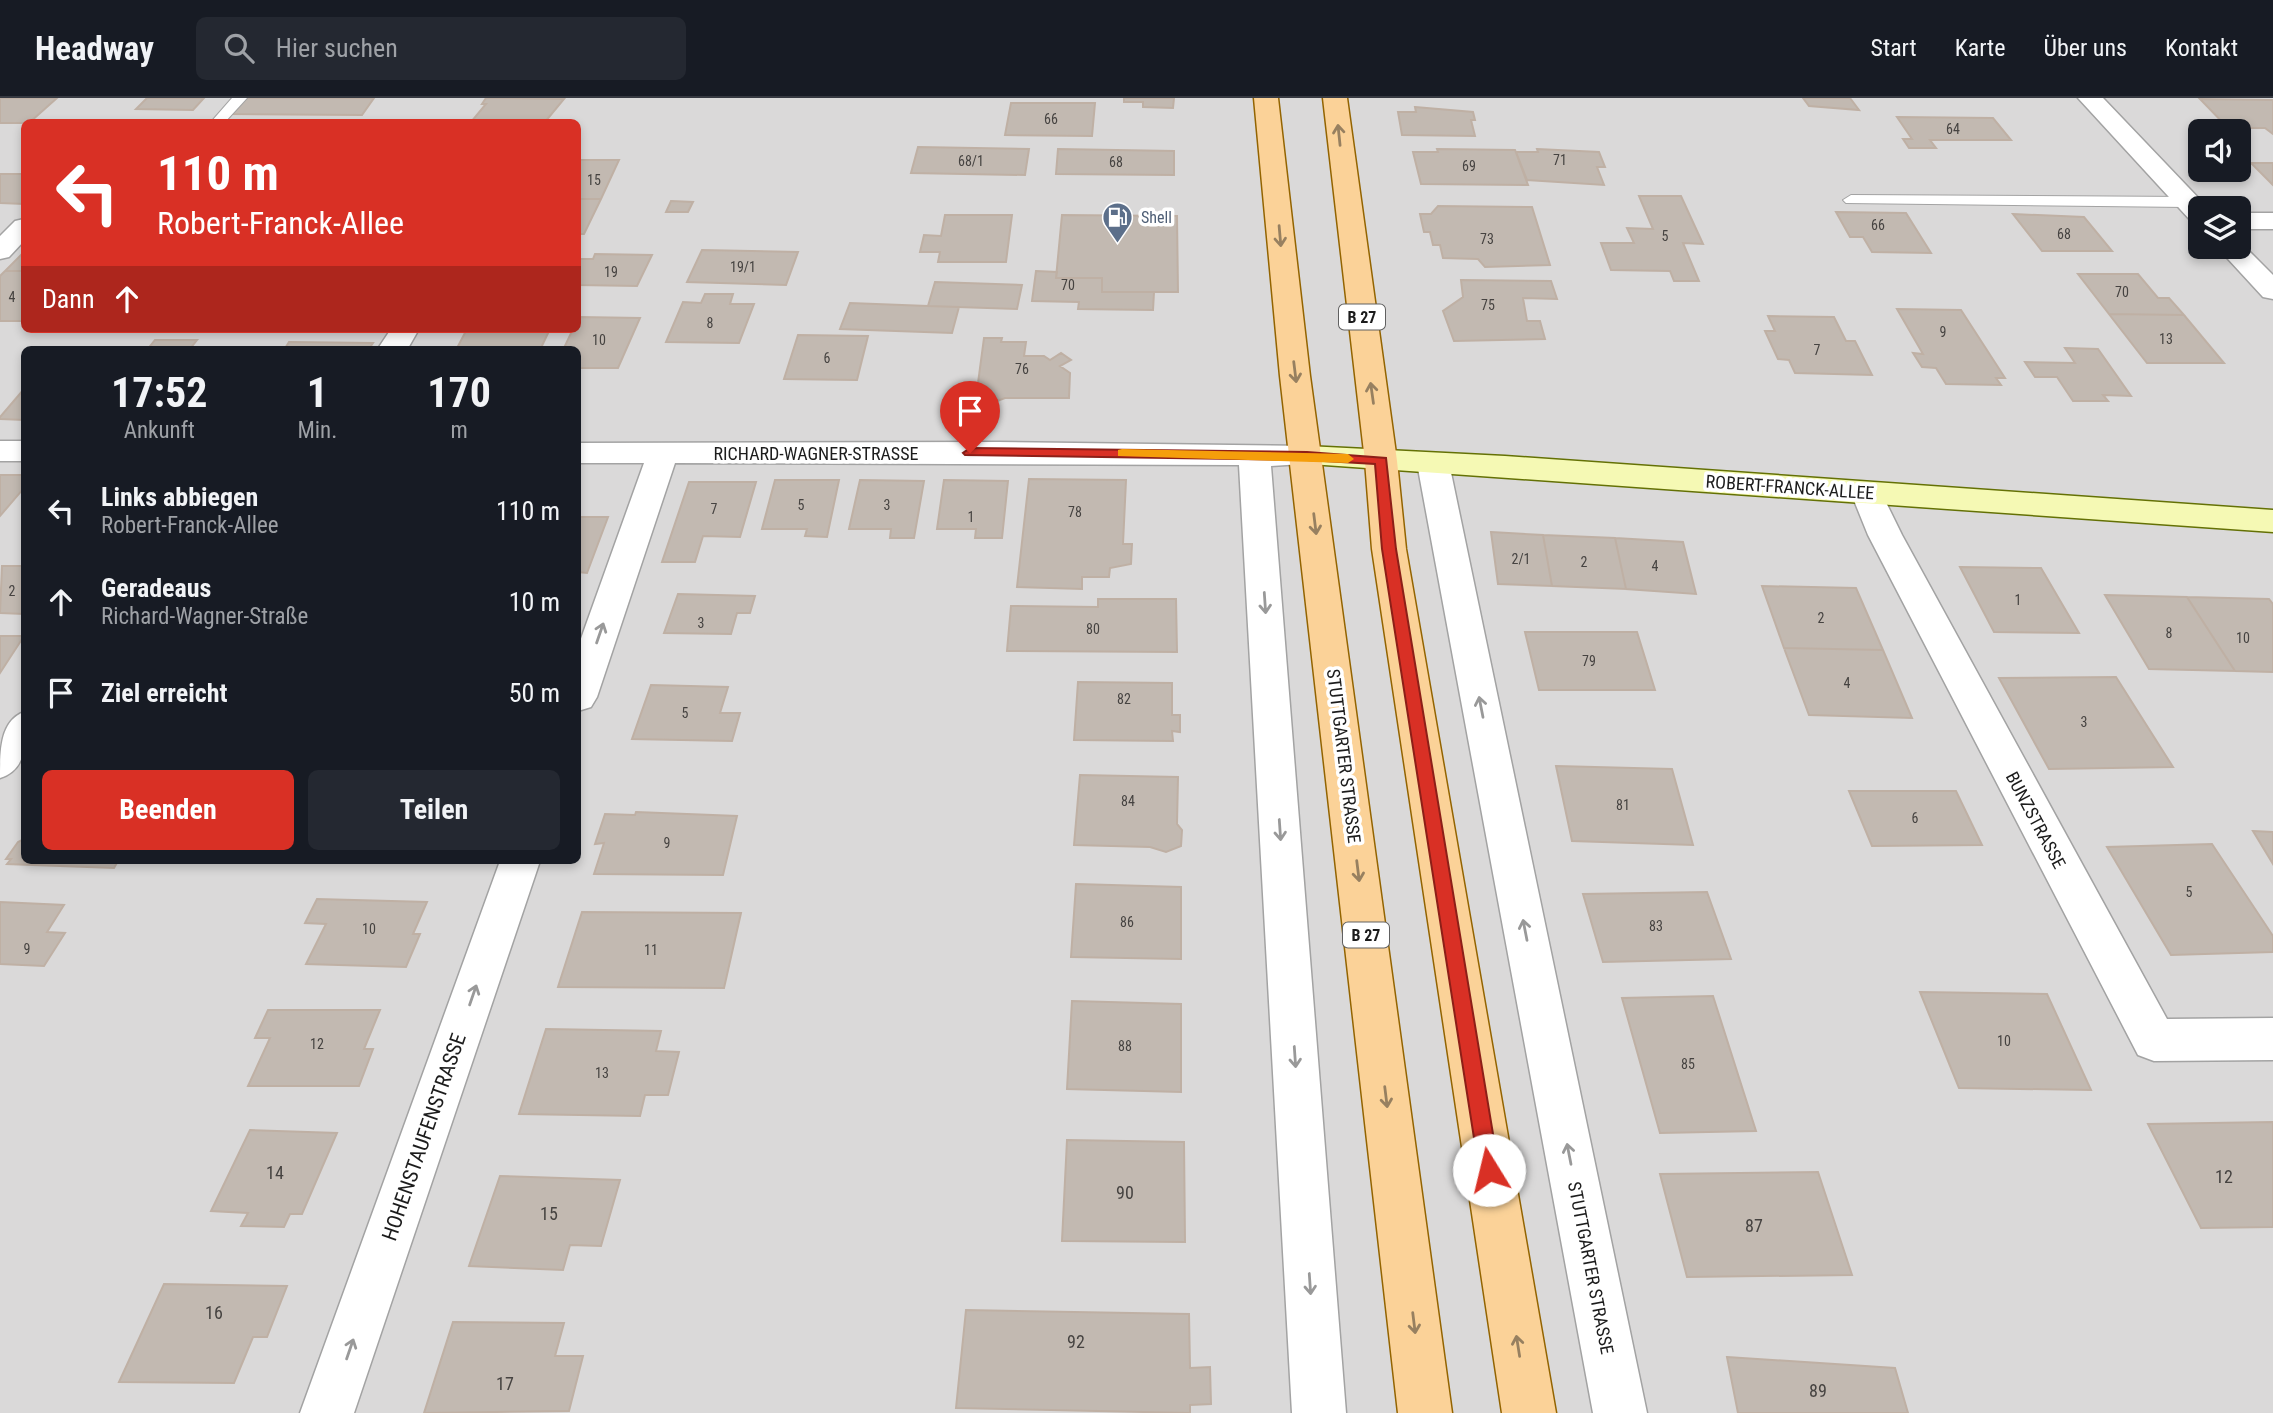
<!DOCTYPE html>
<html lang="de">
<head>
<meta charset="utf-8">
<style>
  :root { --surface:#171b24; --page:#242831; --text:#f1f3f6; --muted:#9ea1a6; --line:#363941; --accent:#d93025 }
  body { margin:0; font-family:"Roboto Condensed",sans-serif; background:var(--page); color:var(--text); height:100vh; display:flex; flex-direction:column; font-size:26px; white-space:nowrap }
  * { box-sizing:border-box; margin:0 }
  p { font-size:23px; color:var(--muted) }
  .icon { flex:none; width:38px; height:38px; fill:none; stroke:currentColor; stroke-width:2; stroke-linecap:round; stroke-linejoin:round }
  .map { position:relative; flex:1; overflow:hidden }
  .drawer { position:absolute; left:21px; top:248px; width:560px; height:518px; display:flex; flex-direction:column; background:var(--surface); border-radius:10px; box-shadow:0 4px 10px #0003 }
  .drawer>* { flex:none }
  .top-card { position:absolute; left:21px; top:21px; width:560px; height:214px; border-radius:10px; box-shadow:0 4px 10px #0003; background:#d93025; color:#fff; overflow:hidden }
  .controls { position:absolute; left:2188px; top:21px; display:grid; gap:14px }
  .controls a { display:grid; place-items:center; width:63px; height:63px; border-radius:10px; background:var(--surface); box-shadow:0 4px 10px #0003; font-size:35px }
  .pin { position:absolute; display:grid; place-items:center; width:60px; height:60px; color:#fff; margin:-72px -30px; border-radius:50% 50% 50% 0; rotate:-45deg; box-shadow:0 0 7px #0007 }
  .pin .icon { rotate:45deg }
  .me { position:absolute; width:77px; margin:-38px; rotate:351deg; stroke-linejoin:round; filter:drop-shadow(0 0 5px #0008) }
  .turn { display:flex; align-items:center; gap:24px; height:147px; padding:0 21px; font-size:32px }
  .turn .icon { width:91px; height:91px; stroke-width:2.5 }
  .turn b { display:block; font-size:49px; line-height:60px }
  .then { display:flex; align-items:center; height:66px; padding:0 21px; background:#0003; gap:14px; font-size:26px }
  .eta { display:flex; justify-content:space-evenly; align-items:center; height:119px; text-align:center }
  .eta b { font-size:42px; font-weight:700; line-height:49px }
  .primary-button { display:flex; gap:14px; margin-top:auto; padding:14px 21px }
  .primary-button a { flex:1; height:80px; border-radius:10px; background:var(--accent); color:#fff; font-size:28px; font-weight:700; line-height:80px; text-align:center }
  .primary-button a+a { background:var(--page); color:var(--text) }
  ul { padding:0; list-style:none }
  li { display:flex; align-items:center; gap:21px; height:91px; padding:0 21px }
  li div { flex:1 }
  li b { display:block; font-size:26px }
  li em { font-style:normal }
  header { display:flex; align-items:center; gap:42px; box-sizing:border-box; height:98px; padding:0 35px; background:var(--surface); border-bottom:2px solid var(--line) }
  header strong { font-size:33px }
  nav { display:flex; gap:38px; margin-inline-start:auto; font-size:24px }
  .search { width:490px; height:63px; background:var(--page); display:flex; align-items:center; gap:18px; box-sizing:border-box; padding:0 24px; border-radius:10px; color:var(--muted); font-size:26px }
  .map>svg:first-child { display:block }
  .residential { fill:#dad9d9; fill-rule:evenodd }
  .building { fill:#c2b9b1; stroke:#bfb0a4; stroke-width:2 }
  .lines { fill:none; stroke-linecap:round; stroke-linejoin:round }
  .service-casing { stroke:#a3a3a3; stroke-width:2 }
  .minor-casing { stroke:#a3a3a3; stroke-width:3 }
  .secondary-casing { stroke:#647105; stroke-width:3 }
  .primary-casing { stroke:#936400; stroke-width:3 }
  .service { fill:#fff; fill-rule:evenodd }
  .minor { fill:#fff; fill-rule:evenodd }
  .secondary { fill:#f5f9b4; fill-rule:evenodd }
  .primary { fill:#fbd298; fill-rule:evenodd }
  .oneway { stroke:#978060 }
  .oneway2 { stroke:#999 }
  .route { fill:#d93025; stroke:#8d1f18; stroke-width:2 }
  .slow { fill:#f59e0b }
  .labels { text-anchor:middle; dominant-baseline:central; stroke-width:7; stroke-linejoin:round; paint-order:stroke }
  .number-label { font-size:14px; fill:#464341 }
  .far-service-label { font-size:16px; fill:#4e5e75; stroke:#fff; text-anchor:start }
  .shield { fill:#fff; stroke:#606060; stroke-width:2 }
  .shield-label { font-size:16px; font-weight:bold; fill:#1c1c1c }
  .street-label { font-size:18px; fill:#1c1c1c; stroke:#fff }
  .near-number-label { font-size:18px; fill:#464341 }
  .near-street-label { font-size:21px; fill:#1c1c1c; stroke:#fff }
</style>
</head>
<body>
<header>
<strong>Headway</strong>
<div class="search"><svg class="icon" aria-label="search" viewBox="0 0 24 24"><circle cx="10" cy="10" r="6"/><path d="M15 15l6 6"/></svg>Hier suchen</div>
<nav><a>Start</a><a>Karte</a><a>Über uns</a><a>Kontakt</a></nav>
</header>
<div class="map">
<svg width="2273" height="1315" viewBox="0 0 2273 1315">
  <rect width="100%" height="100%" fill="#ede9e1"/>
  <path class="residential" d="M0 0H2273V1315H0ZM24 24H578V231H24ZM2200 33H2238V72H2200ZM2200 110H2238V149H2200ZM24 252H578V763H24Z"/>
  <path class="building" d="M0 0H57L30 24 24 25H0Z
    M147 0H204L193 12 136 11Z
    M242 0H374L362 17 228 16Z
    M486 0H506L564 1 545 24H471L486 6H482Z
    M1124 0H1174L1173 10 1143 9V4H1124Z
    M1803 0H1850L1859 12 1809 8Z
    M2200 1 2273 2V36L2265 30H2228Z
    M1011 5H1095L1092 38 1005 37Z
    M1415 9 1473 14 1475 22H1471L1475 38 1402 37 1398 14H1416Z
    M1897 19 1993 20 2011 42H1930L1936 50H1909L1903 41H1912Z
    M918 49 1029 51 1025 77 911 75Z
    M1058 51 1174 53V77L1056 76Z
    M1437 51 1515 52 1528 87 1421 86 1413 54H1438Z
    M1537 51 1599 54 1605 69H1597L1604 87 1527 82 1516 54H1538Z
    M578 62H619L601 101H578Z
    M2251 65H2273V87Z
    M0 76H24V106L0 105Z
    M1639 98H1681L1703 146 1683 145 1699 183H1674L1670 173 1611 172 1601 145H1634L1627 130 1653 131Z
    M578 101H601L584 136H578Z
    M671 103 693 104 688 114H666Z
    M1438 108 1532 109 1550 167 1485 169 1478 161 1443 160 1440 147H1433L1430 134H1424L1420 116H1431Z
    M1836 114 1906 115 1931 155 1872 154 1863 139H1850Z
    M2013 116 2084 119 2112 153H2042Z
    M945 117H1012L1006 164H938L940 154H920L924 137 941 138Z
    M1062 117 1177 118 1178 194H1102V180H1056Z
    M702 152 798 154 786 187 687 184Z
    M24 154V173H5Z
    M595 156 652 157 637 188 578 187V161H593Z
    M5 173H24V221L22 223H0V178Z
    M1036 173 1057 174 1056 180H1102V194H1154L1153 212 1078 211 1079 204 1032 203Z
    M2078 176H2138L2158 200H2169L2184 217 2109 216Z
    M1461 182 1551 183 1557 201 1523 200 1527 223H1540L1545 241 1454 243 1443 213 1463 199Z
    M935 184 1022 187 1017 211 928 208Z
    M705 196H733L730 206H754L739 245 666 244 683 204 701 205Z
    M850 205 928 208 959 209 952 235 840 231Z
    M1897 211 1961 212 2005 280H1996L2001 287 1946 286 1936 270 1922 269 1913 255 1923 256Z
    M2109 216 2184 217 2224 265H2147Z
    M1768 218 1834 219 1846 243H1855L1872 277 1795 275 1789 262 1778 261 1765 233H1775Z
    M579 219 640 220 618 270H578V252H563L573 231H578Z
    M467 231H550L540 252H456Z
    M798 237 868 238 857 282 784 281Z
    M984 240H1002L1001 244H1026L1024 258H1044L1050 262 1061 255 1071 262 1060 268 1070 275 1069 300H1005L992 305 976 300Z
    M155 242H197L189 252H147Z
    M289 244 373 245 368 252H284Z
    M2065 250 2098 251 2131 298 2103 297 2108 303H2073L2057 279H2035L2025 264 2075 265Z
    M24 291V322L0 321V319Z
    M0 377H24V390L0 418Z
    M1029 381 1126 382 1123 446H1132L1131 466 1110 470 1109 479H1082V491L1017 489Z
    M775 382H839L827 439 805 438 807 431H762Z
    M860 382 924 383 914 440H890L891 431H849Z
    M944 382 1008 383 1002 440H975L976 431H937Z
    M689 384H756L740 439 703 438 695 464H662Z
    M578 419H608L587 475 578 474Z
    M1491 434 1543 437 1552 488 1498 486Z
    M1543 437 1615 440 1626 491 1552 488Z
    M1615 440 1683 444 1696 496 1626 491Z
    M2 468H24V516L0 515Z
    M1960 469 2041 470 2079 535 1994 534Z
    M1762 488 1856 490 1883 552 1784 550Z
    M678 496 755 498 750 515H737L731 536 664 535Z
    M2105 497 2187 499 2235 573 2149 571Z
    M2187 499 2269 501 2273 506V574L2235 573Z
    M1098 501H1176L1177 554 1007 553 1011 508 1098 509Z
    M1525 534H1637L1655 592H1539Z
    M0 538H24L0 575Z
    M1784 550 1883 552 1912 620 1809 617Z
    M2116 579 2173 669 2049 671 1999 580Z
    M1078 584 1172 585V617H1180V634L1172 633 1173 643 1074 642Z
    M651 587 728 589 720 615H740L732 643 632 641Z
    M1556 668 1672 671 1693 747 1572 743Z
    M1080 677 1178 679 1177 726 1182 732 1181 748 1166 754 1150 749 1074 747Z
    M1849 693H1956L1982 747 1872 748Z
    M636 714 737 718 723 777 594 776 604 745 595 746 605 716 635 717Z
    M2253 733 2273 734V766Z
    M24 741V763H118L114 770 7 766 11 761H6L18 744Z
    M2212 746 2273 838V854L2171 857 2107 749Z
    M1076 786 1181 789V861L1071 859Z
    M1707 794 1731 861 1603 864 1583 796Z
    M317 801 427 804 413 836H420L406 869 306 866 326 826 305 825Z
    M0 804 64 807 47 834 65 835 44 868 0 866Z
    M582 814 741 815 724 890 558 889Z
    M1920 894 2047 896 2091 992 1959 990Z
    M1713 898 1756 1033 1660 1035 1622 900Z
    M1072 903 1181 906V994L1067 991Z
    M268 912H380L364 951H373L359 988H248L270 940H255Z
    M546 931 661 933 656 953 679 954 668 997H645L640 1018 519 1016Z
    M2273 1024V1129L2201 1130 2148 1026Z
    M250 1032 337 1035 302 1116H290L284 1129 241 1128 248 1115 211 1113Z
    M1067 1042 1184 1044 1185 1144 1062 1143Z
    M1818 1074 1852 1177 1687 1179 1660 1076Z
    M500 1078 620 1082 601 1148 570 1147 563 1172 469 1168Z
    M164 1186 287 1188 267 1239H253L234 1285 119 1284Z
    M966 1212 1189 1216 1190 1270 1210 1269 1211 1306 1190 1307V1315L956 1310Z
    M453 1224 564 1225 555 1258H583L569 1313 424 1315Z
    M1727 1259 1895 1270 1908 1315H1738Z"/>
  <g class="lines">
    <defs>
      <path id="service" d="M232 0H247L225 24H211Z
        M1851 97 2187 99 2195 104 2187 109 1846 105 1843 102Z"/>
      <path id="minor" d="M2078 0H2103L2208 110H2200V125L2191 123Z
        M2238 115H2273V131H2238Z
        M24 121V143L9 159 0 161V138L15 123Z
        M2239 143 2273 177V201L2263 199 2217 149H2238Z
        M391 231H419L407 252H377Z
        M0 343H24V363H0Z
        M998 344 1307 348 1318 351 1323 358 1318 365 1271 368 1346 1315H1292L1239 367 675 365 597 599 591 609 578 613V549L644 365H578V345Z
        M1433 355 1444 358 1449 365 1647 1315H1593L1417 365 1422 358Z
        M1867 384 1878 388 1902 437 2167 921 2273 920V962L2154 963 2138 957 1868 437 1851 395 1856 388Z
        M24 614C26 640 29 671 0 680 0 653 0 623 24 614Z
        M500 763H540L354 1315H300Z"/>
      <path id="secondary" d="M1307 348 1505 358 2273 412V434L1296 365 1291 358 1296 351Z"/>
      <path id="primary" d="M1254 0H1278L1310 278 1452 1315H1398L1280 278Z
        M1323 0H1347L1397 363 1406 451 1556 1315H1502L1372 451 1365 363Z"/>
    </defs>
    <use href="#service" class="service-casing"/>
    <use href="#minor" class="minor-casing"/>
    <use href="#secondary" class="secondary-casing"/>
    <use href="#primary" class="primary-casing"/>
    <use href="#service" class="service"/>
    <use href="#minor" class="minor"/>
    <use href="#secondary" class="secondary"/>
    <use href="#primary" class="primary"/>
  </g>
  <defs><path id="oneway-shaft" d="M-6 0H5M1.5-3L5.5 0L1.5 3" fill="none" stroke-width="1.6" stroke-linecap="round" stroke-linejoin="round" transform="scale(1.75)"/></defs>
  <g class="oneway">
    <use href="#oneway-shaft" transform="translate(1339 37) rotate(-96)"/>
    <use href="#oneway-shaft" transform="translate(1280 138) rotate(85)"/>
    <use href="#oneway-shaft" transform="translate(1295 274) rotate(83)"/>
    <use href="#oneway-shaft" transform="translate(1372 295) rotate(-98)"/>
    <use href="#oneway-shaft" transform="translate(1315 426) rotate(83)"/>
    <use href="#oneway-shaft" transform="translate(1358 773) rotate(83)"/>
    <use href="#oneway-shaft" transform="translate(1386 999) rotate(83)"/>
    <use href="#oneway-shaft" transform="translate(1414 1225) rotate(83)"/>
    <use href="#oneway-shaft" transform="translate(1518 1248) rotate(-99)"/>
  </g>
  <g class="oneway2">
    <use href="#oneway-shaft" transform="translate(1265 505) rotate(86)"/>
    <use href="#oneway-shaft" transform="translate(600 535) rotate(-71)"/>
    <use href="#oneway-shaft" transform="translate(1481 609) rotate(-101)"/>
    <use href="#oneway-shaft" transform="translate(1280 732) rotate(86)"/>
    <use href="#oneway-shaft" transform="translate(1525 832) rotate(-101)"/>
    <use href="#oneway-shaft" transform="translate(473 897) rotate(-71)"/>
    <use href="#oneway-shaft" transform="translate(1295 959) rotate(86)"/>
    <use href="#oneway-shaft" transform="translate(1569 1056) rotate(-101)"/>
    <use href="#oneway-shaft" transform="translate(1310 1186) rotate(86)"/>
    <use href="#oneway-shaft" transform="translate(350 1251) rotate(-71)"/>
  </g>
  <path class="route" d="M970 350 1307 354 1386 360 1396 451 1499 1072 1496 1079 1489 1081 1482 1079 1479 1072 1382 451 1375 366 1307 362 965 357 963 355Z"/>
  <path class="slow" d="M1122 351 1348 356 1354 361 1348 365 1118 358V352Z"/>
  <defs>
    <symbol id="fuel-pin" viewBox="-11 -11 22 30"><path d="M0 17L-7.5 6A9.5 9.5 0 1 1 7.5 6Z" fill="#5c6f8a" stroke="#fff"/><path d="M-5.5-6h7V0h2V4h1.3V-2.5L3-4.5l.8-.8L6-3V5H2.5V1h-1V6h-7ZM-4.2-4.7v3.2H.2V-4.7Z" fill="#fff"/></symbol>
  </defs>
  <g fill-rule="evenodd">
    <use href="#fuel-pin" x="1100" y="102" width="35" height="47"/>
  </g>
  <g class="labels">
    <g class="number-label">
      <text x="1051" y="21">66</text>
      <text x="1953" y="31">64</text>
      <text x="1560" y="62">71</text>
      <text x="971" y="63">68/1</text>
      <text x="1116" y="64">68</text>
      <text x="1469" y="68">69</text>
      <text x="594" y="82">15</text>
      <text x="1878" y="127">66</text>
      <text x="2064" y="136">68</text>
      <text x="1665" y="138">5</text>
      <text x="1487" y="141">73</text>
      <text x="743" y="169">19/1</text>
      <text x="611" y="174">19</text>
      <text x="1068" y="187">70</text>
      <text x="2122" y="194">70</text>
      <text x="12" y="199">4</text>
      <text x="1488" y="207">75</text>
      <text x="710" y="225">8</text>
      <text x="1943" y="234">9</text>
      <text x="2166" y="241">13</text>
      <text x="599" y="242">10</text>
      <text x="1817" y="252">7</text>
      <text x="827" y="260">6</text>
      <text x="1022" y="271">76</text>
      <text x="801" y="407">5</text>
      <text x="887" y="407">3</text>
      <text x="714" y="411">7</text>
      <text x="1075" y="414">78</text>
      <text x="971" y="419">1</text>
      <text x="1521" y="461">2/1</text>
      <text x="1584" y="464">2</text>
      <text x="1655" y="468">4</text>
      <text x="12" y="493">2</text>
      <text x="2018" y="502">1</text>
      <text x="1821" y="520">2</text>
      <text x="701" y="525">3</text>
      <text x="1093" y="531">80</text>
      <text x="2169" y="535">8</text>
      <text x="2243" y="540">10</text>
      <text x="1589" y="563">79</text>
      <text x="1847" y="585">4</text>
      <text x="1124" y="601">82</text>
      <text x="685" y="615">5</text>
      <text x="2084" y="624">3</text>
      <text x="1128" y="703">84</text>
      <text x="1623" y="707">81</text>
      <text x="1915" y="720">6</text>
      <text x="667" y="745">9</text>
      <text x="2189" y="794">5</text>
      <text x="1127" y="824">86</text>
      <text x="1656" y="828">83</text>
      <text x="369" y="831">10</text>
      <text x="27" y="851">9</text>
      <text x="651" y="852">11</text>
      <text x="2004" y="943">10</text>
      <text x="317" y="946">12</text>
      <text x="1125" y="948">88</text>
      <text x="1688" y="966">85</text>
      <text x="602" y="975">13</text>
    </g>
    <g class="far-service-label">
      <text x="1141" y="119">Shell</text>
    </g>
    <g class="shield">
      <rect x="1339" y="206.5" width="46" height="25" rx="5"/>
      <rect x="1343" y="824.5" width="46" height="25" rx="5"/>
    </g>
    <g class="shield-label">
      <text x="1362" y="219">B 27</text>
      <text x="1366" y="837">B 27</text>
    </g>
    <g class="street-label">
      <text x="816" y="355">RICHARD-WAGNER-STRASSE</text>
      <text transform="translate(1790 389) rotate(4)">ROBERT-FRANCK-ALLEE</text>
      <text transform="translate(1344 658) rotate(83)">STUTTGARTER STRASSE</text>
      <text transform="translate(2036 722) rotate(62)">BUNZSTRASSE</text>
      <text transform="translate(1591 1170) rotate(79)">STUTTGARTER STRASSE</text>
    </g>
    <g class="near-number-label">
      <text x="275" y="1074">14</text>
      <text x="2224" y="1078">12</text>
      <text x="1125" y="1094">90</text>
      <text x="549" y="1115">15</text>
      <text x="1754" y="1127">87</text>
      <text x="214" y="1214">16</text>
      <text x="1076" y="1243">92</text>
      <text x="505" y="1285">17</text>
      <text x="1818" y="1292">89</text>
    </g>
    <g class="near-street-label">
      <text transform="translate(424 1039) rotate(-71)">HOHENSTAUFENSTRASSE</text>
    </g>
  </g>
</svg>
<div class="controls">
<a><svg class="icon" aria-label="sound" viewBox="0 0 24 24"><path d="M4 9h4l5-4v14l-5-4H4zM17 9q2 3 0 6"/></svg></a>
<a><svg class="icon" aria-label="layers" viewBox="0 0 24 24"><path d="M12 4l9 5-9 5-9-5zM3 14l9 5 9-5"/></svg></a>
</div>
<div class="pin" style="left:970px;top:355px;background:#d93025"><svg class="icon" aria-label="arrive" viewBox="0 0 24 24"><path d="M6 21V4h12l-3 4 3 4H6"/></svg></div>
<svg class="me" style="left:1489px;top:1072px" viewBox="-20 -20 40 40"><circle r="19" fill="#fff"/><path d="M0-13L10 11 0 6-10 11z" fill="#d93025"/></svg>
<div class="top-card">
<div class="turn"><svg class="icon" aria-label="left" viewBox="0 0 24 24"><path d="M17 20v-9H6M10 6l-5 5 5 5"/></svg><div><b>110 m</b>Robert-Franck-Allee</div></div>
<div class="then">Dann<svg class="icon" aria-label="ahead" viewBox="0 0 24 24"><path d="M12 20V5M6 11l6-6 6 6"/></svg></div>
</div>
<section class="drawer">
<div class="eta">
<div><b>17:52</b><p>Ankunft</p></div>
<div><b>1</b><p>Min.</p></div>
<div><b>170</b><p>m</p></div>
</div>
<ul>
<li><svg class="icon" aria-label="left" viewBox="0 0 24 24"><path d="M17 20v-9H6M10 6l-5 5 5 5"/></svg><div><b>Links abbiegen</b><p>Robert-Franck-Allee</p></div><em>110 m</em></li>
<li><svg class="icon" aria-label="ahead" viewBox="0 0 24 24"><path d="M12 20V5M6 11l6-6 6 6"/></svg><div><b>Geradeaus</b><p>Richard-Wagner-Straße</p></div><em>10 m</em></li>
<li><svg class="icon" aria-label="arrive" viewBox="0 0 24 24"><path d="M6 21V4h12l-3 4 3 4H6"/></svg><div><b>Ziel erreicht</b></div><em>50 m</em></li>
</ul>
<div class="primary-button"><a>Beenden</a><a>Teilen</a></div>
</section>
</div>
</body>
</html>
